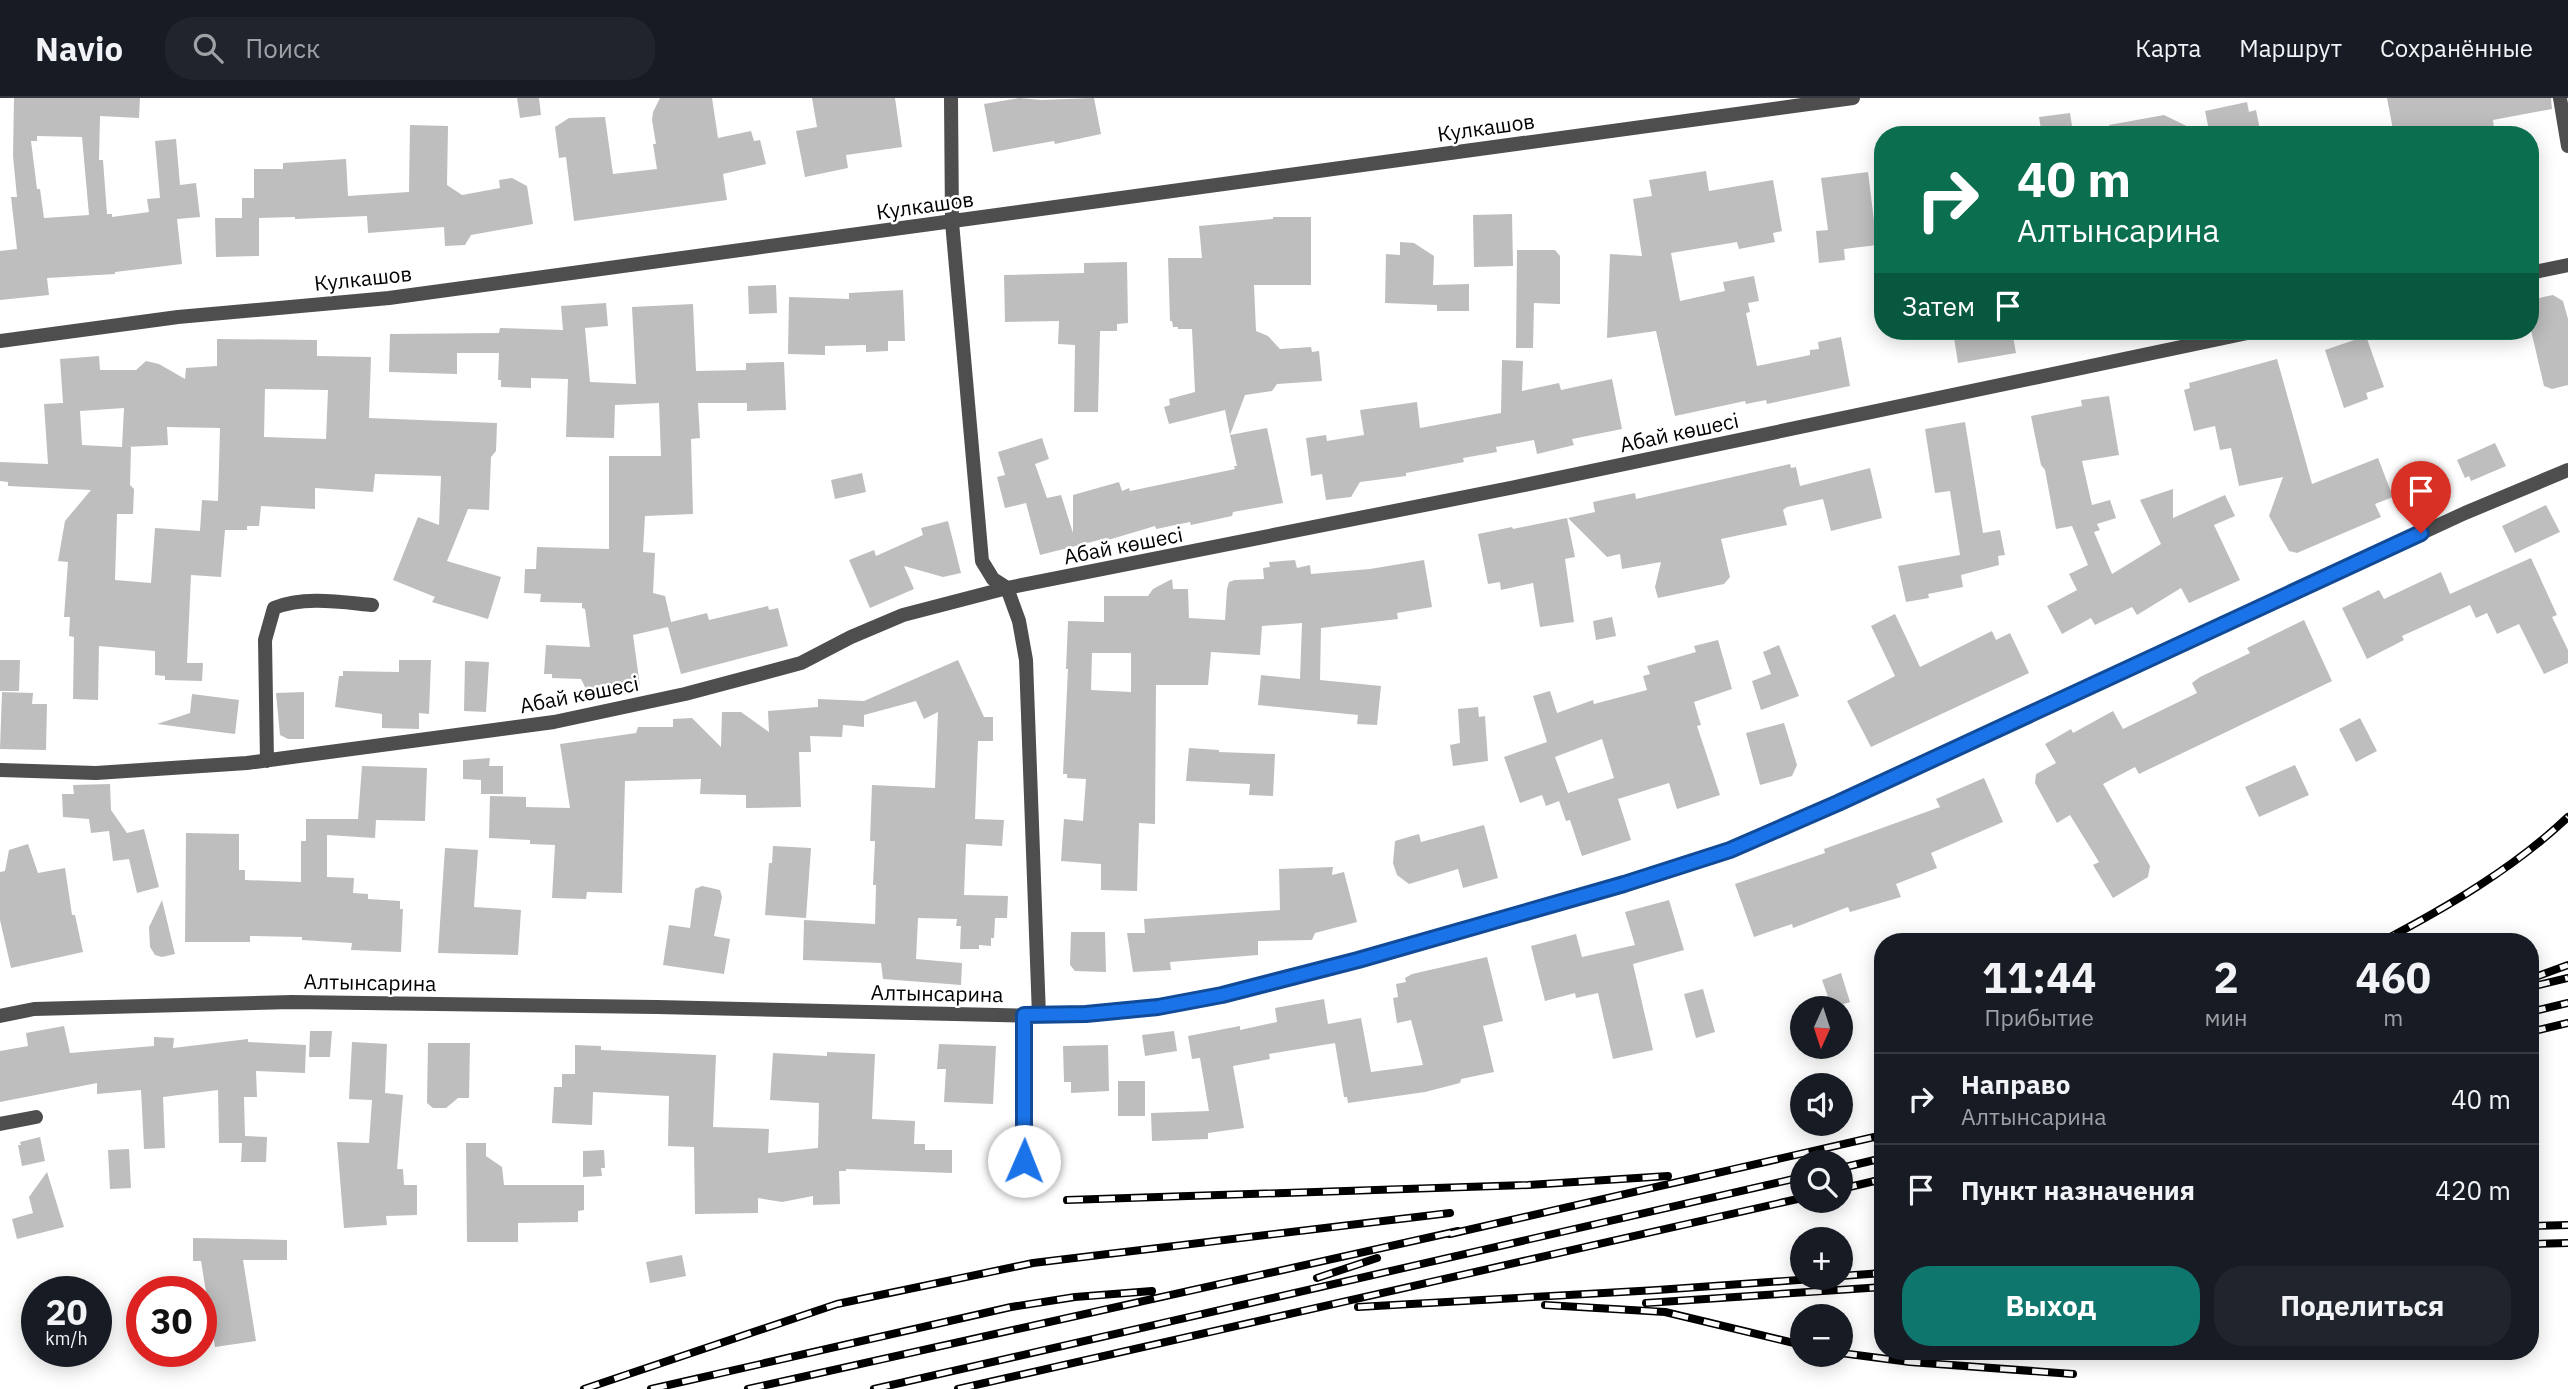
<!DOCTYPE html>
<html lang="ru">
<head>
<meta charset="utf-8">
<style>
  :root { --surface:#171b24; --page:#20242c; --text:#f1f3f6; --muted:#9ea1a6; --line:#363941; --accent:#0f766e }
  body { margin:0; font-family:"IBM Plex Sans",sans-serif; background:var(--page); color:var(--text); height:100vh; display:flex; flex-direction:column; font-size:26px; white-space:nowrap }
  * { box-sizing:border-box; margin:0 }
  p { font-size:23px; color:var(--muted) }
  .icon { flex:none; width:38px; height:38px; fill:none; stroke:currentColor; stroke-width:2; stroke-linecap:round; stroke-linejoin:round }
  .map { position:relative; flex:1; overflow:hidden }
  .drawer { position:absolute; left:1874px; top:835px; width:665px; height:427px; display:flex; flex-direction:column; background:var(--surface); border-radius:28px; box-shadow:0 4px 18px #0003 }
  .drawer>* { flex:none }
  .banner { position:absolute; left:1874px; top:28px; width:665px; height:214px; border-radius:28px; box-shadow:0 4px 18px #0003; background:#0b6e4f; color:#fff; overflow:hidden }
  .needle { width:46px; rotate:183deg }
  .tools { position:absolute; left:1790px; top:898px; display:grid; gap:14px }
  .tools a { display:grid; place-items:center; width:63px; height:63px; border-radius:50%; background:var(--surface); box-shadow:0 4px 18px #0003; font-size:35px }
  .speed { position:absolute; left:21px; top:1178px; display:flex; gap:14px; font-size:35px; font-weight:700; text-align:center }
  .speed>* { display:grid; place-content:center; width:91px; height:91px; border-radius:50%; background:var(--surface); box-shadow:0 4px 18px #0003; line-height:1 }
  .speed small { font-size:18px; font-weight:400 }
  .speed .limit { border:10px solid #d22; background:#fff; color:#111 }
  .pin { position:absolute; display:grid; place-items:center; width:60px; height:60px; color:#fff; margin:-72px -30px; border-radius:50% 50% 50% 0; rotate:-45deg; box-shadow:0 0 7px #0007 }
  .pin .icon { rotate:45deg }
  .me { position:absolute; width:77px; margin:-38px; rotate:1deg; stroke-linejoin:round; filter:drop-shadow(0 0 5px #0008) }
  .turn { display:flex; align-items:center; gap:24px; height:147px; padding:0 28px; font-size:32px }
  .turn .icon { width:91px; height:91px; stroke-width:2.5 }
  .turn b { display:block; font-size:49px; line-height:60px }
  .then { display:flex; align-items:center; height:66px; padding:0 28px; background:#0003; gap:14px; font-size:26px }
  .eta { display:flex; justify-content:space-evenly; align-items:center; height:119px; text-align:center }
  .eta b { font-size:42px; font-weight:800; line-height:49px }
  .button { display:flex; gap:14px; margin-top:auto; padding:14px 28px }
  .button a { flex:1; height:80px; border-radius:28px; background:var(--accent); color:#fff; font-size:28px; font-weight:800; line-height:80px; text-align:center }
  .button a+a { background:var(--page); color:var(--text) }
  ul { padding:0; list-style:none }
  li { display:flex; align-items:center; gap:21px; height:91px; padding:0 28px; border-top:2px solid var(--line) }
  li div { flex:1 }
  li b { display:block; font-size:26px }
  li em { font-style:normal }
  header { display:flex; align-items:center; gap:42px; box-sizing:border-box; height:98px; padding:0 35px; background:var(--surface); border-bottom:2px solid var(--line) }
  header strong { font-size:33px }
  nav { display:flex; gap:38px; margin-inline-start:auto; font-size:24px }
  .search { width:490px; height:63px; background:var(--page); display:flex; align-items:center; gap:18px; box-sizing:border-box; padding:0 24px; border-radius:28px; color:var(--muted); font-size:26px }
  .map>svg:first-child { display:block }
  .building { fill:#bebebe; fill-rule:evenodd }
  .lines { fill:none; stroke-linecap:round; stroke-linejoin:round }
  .minor { stroke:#4e4e4e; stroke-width:14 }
  .rail-casing { stroke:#000; stroke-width:8 }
  .rail { stroke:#fff; stroke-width:5; stroke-dasharray:16; stroke-linecap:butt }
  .route-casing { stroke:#114b97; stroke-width:18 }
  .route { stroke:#1a73e8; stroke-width:12 }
  .labels { text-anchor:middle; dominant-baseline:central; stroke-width:5; stroke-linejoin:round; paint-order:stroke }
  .street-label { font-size:21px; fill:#000; stroke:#fff }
</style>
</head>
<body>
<header>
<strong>Navio</strong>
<div class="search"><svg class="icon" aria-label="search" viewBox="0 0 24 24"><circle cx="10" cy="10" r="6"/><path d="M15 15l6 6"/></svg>Поиск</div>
<nav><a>Карта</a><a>Маршрут</a><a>Сохранённые</a></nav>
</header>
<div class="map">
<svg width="2568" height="1291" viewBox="0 0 2568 1291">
  <rect width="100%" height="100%" fill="#fff"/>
  <path class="building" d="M14 0H140L139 20 100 18 99 62H103L107 116H112V119L149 114 147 101 160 100 155 43 176 41 180 87 196 85 200 119 177 121 182 166 115 174V176L47 180 49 197 0 202V153L17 151 11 99H17L13 58ZM37 38 82 39 89 117 44 120 40 91H37L31 43H37Z
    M517 0H539L541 17 520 20Z
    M660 0H712L718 40 751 33 754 43 760 42 766 66 723 76 727 102 574 123 566 59 559 60 555 29 569 20 605 19 613 76 657 71 653 46H656L652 22 653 14Z
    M812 0H895L902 49 846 57 848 70 805 79 796 33 817 29Z
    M1019 0 1042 2 1094 0 1101 36 1055 46 1054 43 993 54 984 6Z
    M2387 0H2551L2552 11 2493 22 2495 37H2394Z
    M2247 4 2249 14 2256 12 2261 37H2210L2205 13Z
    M2070 15 2073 34 2042 37 2039 19Z
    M2164 17 2205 37H2110L2109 27Z
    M410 27 448 28 447 87 462 97 500 90 499 82 512 80 527 88 533 126 471 137 465 147 445 148 444 129 368 135 367 118 295 121V119L259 120V158L216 159 215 120H242V100H254V71H283V65L346 61 348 98 409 94Z
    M1706 73 1709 93 1773 82 1782 133 1773 135 1775 144 1739 151 1737 144 1671 155 1680 203 1725 193 1723 184 1754 178 1759 203 1748 205 1750 214 1746 215 1757 268 1810 257V252L1819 251 1818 244 1841 239 1850 288 1767 306 1766 302 1746 306 1745 303 1675 318 1656 233 1607 240 1610 156 1642 158 1633 101 1652 98 1649 82Z
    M1868 74 1877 147 1844 151 1845 162 1819 165 1816 133 1828 132 1821 80Z
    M1512 116 1513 168 1474 169 1473 117Z
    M1273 119H1311V187H1254L1256 233 1268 238 1280 251 1311 249 1312 254 1319 253 1322 283 1277 286 1272 293 1245 297 1230 337 1225 312 1169 326 1164 309 1170 307 1169 301 1195 294 1192 231H1178V229H1173L1172 223H1170L1168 160H1202L1199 128 1273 121Z
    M1400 144 1414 145 1434 158 1433 187 1469 186V213H1437V207L1385 205 1386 156 1400 157Z
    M1517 152H1555L1560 158V206L1534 205 1533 250H1516Z
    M1127 164 1128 225 1117 226V233H1100L1098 314H1074L1075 247 1058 246 1059 223 1005 224 1004 177 1084 175V165Z
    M776 187 777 215 749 216 748 188Z
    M903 192 905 243H888V253L866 254V247L825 248V257L788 256 789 199 849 201V195Z
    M2553 197 2563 203 2568 221V287L2552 291 2544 288 2530 228V202Z
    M606 205 608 228 585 230 590 284 636 286 632 209 693 206 696 273 746 272V265L784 264 786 312 747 313V305H698L700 340 691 341 693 416 645 418 643 454 655 455 653 495 665 498 671 524 707 515 709 522 768 508 769 512 778 510 788 548 681 576 668 529 633 537 640 588 588 595 581 581 552 580V576H544L546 547 590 549 585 511 582 510V505L540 504 541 496 524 495 525 471H536L537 449 609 451V358H661L659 305 615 307 614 340 566 339 568 281 531 280V290L501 289V282H498L499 255H457V276L389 274 390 236 499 235 500 230 563 232 561 208Z
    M1953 233H2012L2016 255 1958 265Z
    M2366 238 2384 289 2366 295 2368 301 2344 310 2325 252Z
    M217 241 317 242V258L371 259 369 320 497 325 496 353 491 359 489 412 468 411 447 463 501 479 488 521 432 504 435 499 393 482 418 419 439 427 441 378 375 376 373 394 315 390V411L261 408 259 428H247V432H225L221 479 191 477 187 565H203L202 583 165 582V578L155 577V553L99 548 98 602 73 601 74 539 69 538 70 519H64L68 464 58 463 65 423 91 392 8 388V384L0 383V364L48 366 44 306 63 305 60 261 99 258 100 272H136L146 263 159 266 185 281 186 270 217 268ZM265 291 328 292 326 341 264 339ZM124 310 122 349 82 347 80 313ZM167 329 220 330 218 403 202 402 200 433 155 430 151 485 115 482 117 416H133L134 391 130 387 131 349H126L168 347Z
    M2277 261 2312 386 2378 360 2393 399 2375 406 2381 419 2297 455 2289 453 2269 418 2283 379 2239 388 2231 350 2220 352 2215 328 2194 333 2184 292 2190 290 2189 285Z
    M1502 262 1523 263 1522 293 1559 285 1561 292 1612 281 1622 331 1572 341 1574 347 1537 356 1534 342 1496 349 1497 354 1463 360 1464 364 1406 375V378L1360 384 1351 399 1326 402 1322 376 1311 378 1306 340 1326 337 1327 343 1364 337 1360 312 1417 304 1420 330 1501 315Z
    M2109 298 2119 357 2082 363 2092 407 2110 402 2116 420 2097 426 2100 432 2094 434 2112 476 2161 446 2140 402 2173 391V420L2225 397 2235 418 2214 427 2240 482 2189 505 2181 490 2137 517 2132 509 2095 527 2091 520 2062 536 2047 508 2077 492 2069 476 2088 467 2072 428 2056 431 2045 372 2041 367 2031 318 2082 308 2081 302Z
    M1965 324 1983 435 2000 432 2005 457 1998 458 1999 467 1961 477 1963 489 1928 496 1929 500 1906 504 1898 468 1960 457 1950 393 1935 395 1925 331Z
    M1267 330 1283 405 1233 414 1232 418 1191 427 1190 424 1156 431 1155 428 1108 442 1107 440 1040 457 1026 405 1005 410 997 379 1005 377 998 354 1042 340 1049 361 1035 366 1047 400 1061 397 1073 435V397L1119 384 1122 393 1129 390 1130 393 1235 371 1234 368H1237L1230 337Z
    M2495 345 2506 368 2471 383 2469 378 2465 380 2457 362Z
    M1790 366 1791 370 1796 369 1800 388 1870 370 1882 420 1831 433 1823 401 1787 409 1783 412 1787 427 1721 441 1730 479 1724 486 1658 500 1655 489 1661 464 1622 471 1620 456 1607 459 1568 420 1595 414 1593 404 1635 395 1636 401Z
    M862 375 866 394 835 401 831 382Z
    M2546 407 2560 434 2515 455 2502 428Z
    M1567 420 1575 459 1565 461 1574 524 1540 529 1533 485 1501 492 1500 484 1488 486 1478 436 1512 429 1513 431Z
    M948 423 961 475 943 479 904 468 914 491 870 510 849 462 874 452 876 458 923 437 921 430Z
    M2531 460 2557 517 2552 519 2568 552V565L2544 576 2519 526 2497 536 2487 515 2476 520 2470 507 2402 538 2404 542 2367 561 2342 510 2379 492 2384 501 2441 474 2450 496Z
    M1295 462 1297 470 1310 467 1311 476 1370 471 1424 462 1432 509 1397 515 1398 521 1321 530 1320 582 1381 588 1377 627 1357 626 1358 617 1258 607 1261 577 1300 581 1302 525 1262 528 1260 557 1211 554 1208 587H1156L1155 726 1139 725 1137 793 1101 792V766L1061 763 1064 721 1083 723 1086 681 1067 680V676H1063L1068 571H1066L1068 523 1104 524V498H1148L1153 491 1172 481 1173 491H1188L1189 520 1225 522 1227 491 1229 484 1235 482 1264 481 1263 470 1270 469 1269 464ZM1092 555H1131V594L1091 592Z
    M1895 516 1920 569 1992 533 1996 542 2010 535 2029 575 1871 649 1847 603 1895 578 1871 528Z
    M1612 519 1616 538 1596 542 1593 523Z
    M2304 522 2332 583 2139 676 2135 669 2103 686 2150 768 2148 779 2113 800 2093 767 2099 764 2070 717 2057 725 2035 685 2036 676 2056 665 2045 646 2071 631 2073 635 2113 613 2123 631 2197 595 2192 585 2200 579 2250 555 2247 550Z
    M1718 542 1732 591 1694 604 1701 627 1697 628 1720 697 1677 711 1669 685 1618 701 1631 742 1582 758 1570 722 1566 723 1559 703 1546 708 1542 697 1520 705 1504 659 1547 644 1533 598 1550 593 1557 615 1593 602 1594 606 1647 592 1643 578 1650 576 1647 568 1696 554 1694 548ZM1602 641 1614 680 1568 695 1555 659Z
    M1779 547 1799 598 1761 612 1752 583 1771 576 1763 554Z
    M0 562H20L19 593H0Z
    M399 562H431L429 616 419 615V631L382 630V616L335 609 339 578H343V573L399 574Z
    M958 562 984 619H993V643H978L975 721 1004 722 1002 748 966 746 964 797 1008 798 1007 820H995L994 840H991V848L979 847V851H960L961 828H956L957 821 918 820 916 861 962 865 961 887 883 881 881 865 803 862 804 822 875 826 876 787H873L875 743H870L872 687 935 690 938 614 924 621 916 603 864 617V629L843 627 842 639 810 638 811 654H799L801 709 746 710V697L700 696 701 681 625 683 622 795 587 794 586 801 552 800 555 747 530 746V742L489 740 490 698 526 699V709L570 710 560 646 636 635 638 629H673V621L692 620 721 649 722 614H741L769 634 768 613 818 609V601L864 603Z
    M465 563 489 564 486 614 464 613Z
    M2 594 33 595 32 606H47L46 652 0 651Z
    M304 594V641H288L280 637 276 595Z
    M192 596 239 602 235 636 157 626 190 615Z
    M1478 609 1479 619 1485 618 1488 663 1453 668 1450 647 1460 645 1458 611Z
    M2360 620 2377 653 2356 664 2339 631Z
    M1784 625 1797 667 1792 678 1760 687 1746 635Z
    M1189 650 1219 652V654L1275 656 1273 698 1249 697 1250 686 1186 683Z
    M490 660 489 668H503V696H481V682L463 681V662Z
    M2295 667 2309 697 2259 719 2245 689Z
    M362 668 427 670 425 723 376 722 375 740 327 737V779L354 780 353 795 368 796V801L400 803V811H403L401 854 351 852 352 845 302 842V839L250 838V844H185L186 735 239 736V772H245V782L301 784V743H306V721H358Z
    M1984 680 2003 724 1931 755 1937 770 1896 786 1901 799 1850 814 1848 809 1793 830 1792 826 1754 839 1735 786 1825 755 1824 751 1940 709 1936 701Z
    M110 686 111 712 127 735 144 731 159 789 137 795 129 761 113 763 109 733 91 735 89 721 63 719 62 696H74L73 687Z
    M1484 727 1498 780 1463 790 1458 771 1409 786 1397 777 1393 765 1395 743 1419 736 1421 744Z
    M28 746 38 775 65 770 72 817H75L83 854 11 870 0 822V774L5 773 9 752Z
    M773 748 811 750 806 820 765 817 769 765H772Z
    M445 750 478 752 474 809 521 812 518 857 438 855Z
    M1333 769 1332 777 1344 774 1357 824 1315 835 1312 842 1258 843V857L1170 864 1171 872 1133 874 1127 835H1145L1144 821 1280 812 1279 771Z
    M702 788 720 792 722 799 714 838 730 841 724 876 663 867 669 827 690 830 695 791Z
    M162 802 175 856 162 859 155 857 150 849 149 829Z
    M1669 802 1684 852 1633 866 1653 952 1613 961 1598 895 1576 900 1575 895 1545 903 1531 848 1576 836 1582 859 1635 847 1625 814Z
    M1071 834H1105L1106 874 1075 873 1070 867Z
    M1487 859 1503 923 1483 928 1494 974 1461 981 1460 985 1425 994 1348 1005 1347 999H1344L1335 945 1269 956 1270 961 1233 968 1244 1030 1208 1035V1041L1152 1043 1151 1015 1209 1013 1200 960 1192 961 1188 938 1240 928V932L1277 924 1275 910 1324 901 1328 926 1361 920 1371 974 1423 967 1411 922 1397 925 1393 900 1398 899 1396 886 1406 884 1405 880 1412 876Z
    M1841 875 1850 904 1832 910 1822 882Z
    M1703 891 1715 934 1696 940 1684 896Z
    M64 928 70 955 154 948V939L174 940 173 950 248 941V944L306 947 305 975 256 973 257 999H244L245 1038 267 1039 266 1064H241L242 1045H219L218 992 163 999 165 1050 144 1051 141 992 97 996V985L0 1004V953L28 948 26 935Z
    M310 933H332L330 959H309Z
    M1174 933 1177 953 1145 958 1142 937Z
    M352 944 387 946 385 995 403 997 397 1071H403L404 1087H417V1117L386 1118 387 1127 344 1130 337 1044 369 1045 372 1002 349 1001Z
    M428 945H470L469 1000H458L446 1010H433L427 1005Z
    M939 946 996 948 993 1006 944 1004 946 971H937Z
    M575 947 601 948V952L716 957 713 1029 769 1031 768 1055 818 1050 819 1005 770 1002 773 955 827 958V954L875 956 872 1021 915 1023 914 1046H925V1052H952V1075L846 1071V1073H839L840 1106 813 1107V1098L782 1104 758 1100V1115L695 1116 694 1049 668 1048 669 998 593 994 592 1027 552 1025 554 989H562V976H575Z
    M1108 947 1109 993 1071 995V984H1064L1063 948Z
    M1118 983H1145V1018H1118Z
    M40 1039 45 1063 22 1068 18 1047H21L20 1044Z
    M466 1045H486V1058L502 1069 504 1087H584V1112L578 1113V1124L518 1125V1144H467Z
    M129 1051 131 1090 110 1091 108 1052Z
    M604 1052 605 1070H601L602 1078 583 1079V1053Z
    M47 1074 64 1129 17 1141 12 1121 33 1115 29 1099Z
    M193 1140 287 1142V1162H243L256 1243 215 1249 201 1163H193Z
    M682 1157 686 1178 650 1185 646 1164Z"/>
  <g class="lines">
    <path class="minor" d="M951 0 952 124 982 463 993 481 1007 490 1019 523 1026 562 1039 918
      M2560 0 2568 48
      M2530 175 2568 167
      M0 243 178 219 389 200 1853 0
      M267 663 265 542 274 510C304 498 340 504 372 507
      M0 672 96 675 247 665 554 624 685 596 801 565 851 539 903 517 1007 490 1515 389 2257 233
      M0 918 34 911 292 904 657 909 1039 918 1158 909 1221 897 1358 862 1624 786 1729 752 1838 705 2465 415 2568 372
      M0 1026 36 1019
      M1024 1063V917"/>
    <defs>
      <path id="rail" d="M2381 844C2447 809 2513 771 2568 719
        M2530 881 2568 867
        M2534 888 2568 880
        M2530 914 2568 905
        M2530 934 2568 925
        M1841 1070 1883 1060
        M1841 1091 1883 1081
        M1067 1102 1528 1087 1668 1078
        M2530 1128 2568 1127
        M1450 1136 1883 1037
        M2530 1146 2568 1145
        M1841 1178 1883 1175
        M1317 1180 1377 1160
        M1646 1205 1883 1189
        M1545 1207 1665 1214 1802 1247
        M1358 1209 1657 1192 1826 1180
        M1841 1255 1910 1264 2073 1276
        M584 1291 837 1206 1033 1165 1450 1115
        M651 1291 1011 1209 1075 1199 1152 1193
        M748 1291 1458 1133
        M874 1291 1802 1079
        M958 1291 1802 1100"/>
    </defs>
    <use href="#rail" class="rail-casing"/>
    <use href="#rail" class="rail"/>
  </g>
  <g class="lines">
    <defs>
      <path id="route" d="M1024 1063V917L1086 916 1158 909 1222 897 1358 862 1624 786 1730 752 1838 705 2421 435"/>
    </defs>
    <use href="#route" class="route-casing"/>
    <use href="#route" class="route"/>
  </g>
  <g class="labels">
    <g class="street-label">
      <text transform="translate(1486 29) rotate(-8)">Кулкашов</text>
      <text transform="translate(925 107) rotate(-8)">Кулкашов</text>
      <text transform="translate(363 180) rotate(-6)">Кулкашов</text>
      <text transform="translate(1679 334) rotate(-12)">Абай көшесі</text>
      <text transform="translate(1123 447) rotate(-11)">Абай көшесі</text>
      <text transform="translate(579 596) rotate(-11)">Абай көшесі</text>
      <text transform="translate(370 884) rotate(1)">Алтынсарина</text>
      <text transform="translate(937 895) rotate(1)">Алтынсарина</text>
    </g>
  </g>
</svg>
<div class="tools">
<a><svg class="needle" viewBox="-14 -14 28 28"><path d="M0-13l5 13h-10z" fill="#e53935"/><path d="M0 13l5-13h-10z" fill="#9ea1a6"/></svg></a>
<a><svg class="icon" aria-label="sound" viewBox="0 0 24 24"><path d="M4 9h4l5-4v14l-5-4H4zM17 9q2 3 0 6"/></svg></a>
<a><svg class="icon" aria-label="search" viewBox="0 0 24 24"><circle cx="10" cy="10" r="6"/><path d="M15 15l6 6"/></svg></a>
<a>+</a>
<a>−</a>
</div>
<div class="speed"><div>20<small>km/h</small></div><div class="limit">30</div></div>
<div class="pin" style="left:2421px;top:435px;background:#d93025"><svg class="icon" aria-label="arrive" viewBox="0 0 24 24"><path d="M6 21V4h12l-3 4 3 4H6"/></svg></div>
<svg class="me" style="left:1024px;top:1063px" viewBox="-20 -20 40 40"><circle r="19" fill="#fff"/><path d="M0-13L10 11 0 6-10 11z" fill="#1a73e8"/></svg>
<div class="banner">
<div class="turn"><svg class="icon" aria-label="right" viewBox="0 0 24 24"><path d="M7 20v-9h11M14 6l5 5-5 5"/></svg><div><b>40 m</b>Алтынсарина</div></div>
<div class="then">Затем<svg class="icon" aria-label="arrive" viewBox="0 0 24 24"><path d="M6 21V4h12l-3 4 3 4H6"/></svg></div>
</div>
<section class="drawer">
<div class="eta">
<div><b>11:44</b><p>Прибытие</p></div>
<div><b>2</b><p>мин</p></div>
<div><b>460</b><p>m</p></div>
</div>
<ul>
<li><svg class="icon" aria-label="right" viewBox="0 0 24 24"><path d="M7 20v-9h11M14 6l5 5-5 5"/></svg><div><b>Направо</b><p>Алтынсарина</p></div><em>40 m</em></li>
<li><svg class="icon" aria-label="arrive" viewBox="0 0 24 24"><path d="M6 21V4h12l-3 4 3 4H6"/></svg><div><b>Пункт назначения</b></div><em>420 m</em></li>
</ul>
<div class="button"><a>Выход</a><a>Поделиться</a></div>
</section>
</div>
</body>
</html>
